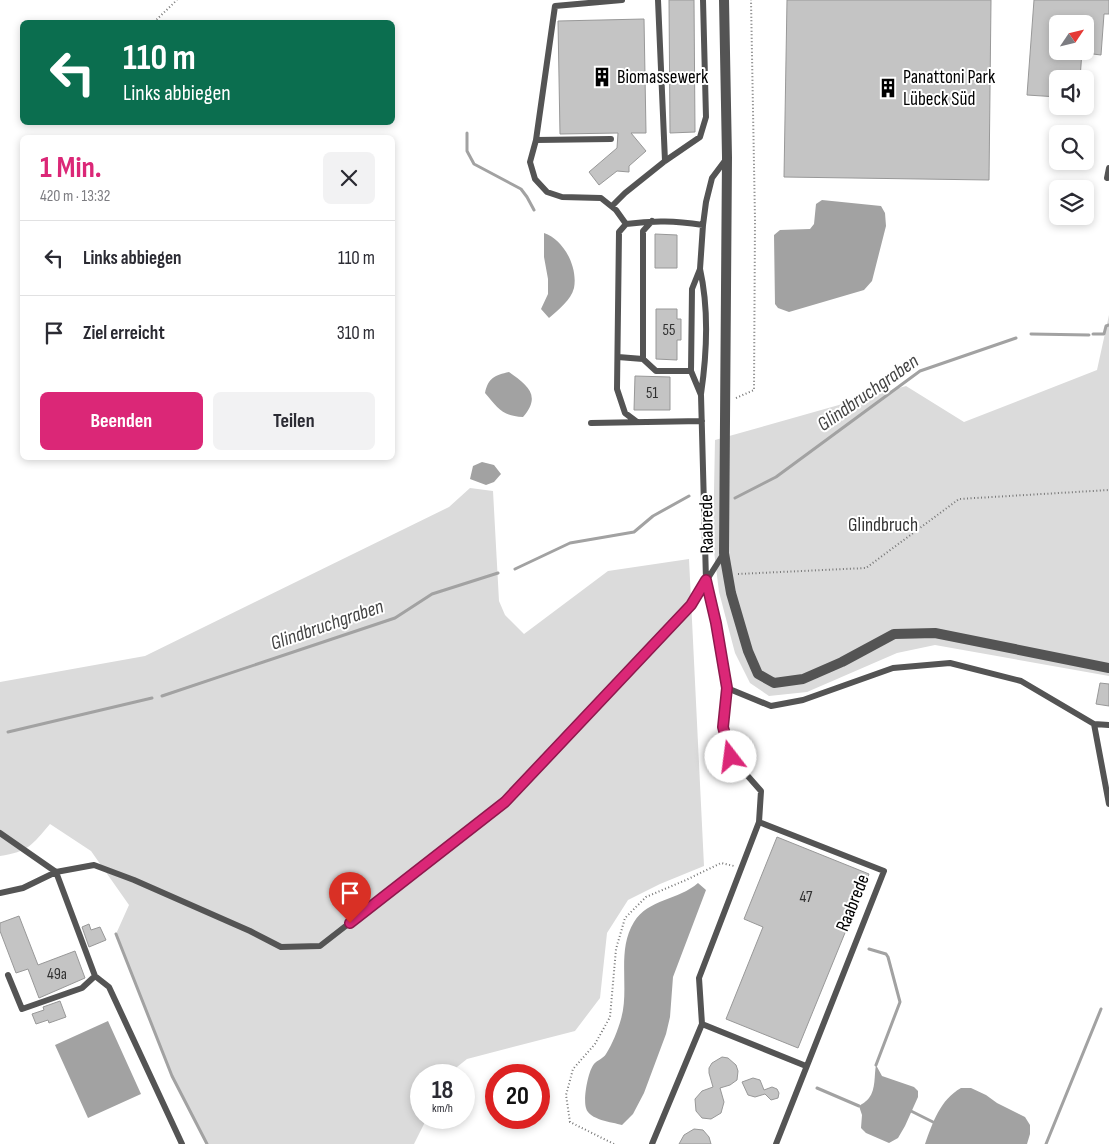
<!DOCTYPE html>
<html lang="de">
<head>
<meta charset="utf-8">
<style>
  :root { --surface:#fff; --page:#f2f2f3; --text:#2b2b33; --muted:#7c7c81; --line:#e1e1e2; --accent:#db2777 }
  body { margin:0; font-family:"Sofia Sans Condensed",sans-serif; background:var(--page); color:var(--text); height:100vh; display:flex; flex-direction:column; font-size:19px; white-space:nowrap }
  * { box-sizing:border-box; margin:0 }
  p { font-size:16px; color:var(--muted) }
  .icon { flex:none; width:28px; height:28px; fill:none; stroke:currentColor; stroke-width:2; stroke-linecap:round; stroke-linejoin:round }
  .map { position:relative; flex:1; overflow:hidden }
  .drawer { position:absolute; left:20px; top:135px; width:375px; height:325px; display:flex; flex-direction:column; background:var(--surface); border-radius:8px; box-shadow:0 2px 8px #0003 }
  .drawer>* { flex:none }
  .banner { position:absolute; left:20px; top:20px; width:375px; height:105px; border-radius:8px; box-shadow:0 2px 8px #0003; background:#0b6e4f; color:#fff; overflow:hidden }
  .needle { width:32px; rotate:55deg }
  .tools { position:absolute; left:1049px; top:15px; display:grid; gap:10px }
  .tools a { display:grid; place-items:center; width:45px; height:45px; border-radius:8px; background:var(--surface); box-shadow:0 2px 8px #0003; font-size:25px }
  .speed { position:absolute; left:410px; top:1064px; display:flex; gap:10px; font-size:25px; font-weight:700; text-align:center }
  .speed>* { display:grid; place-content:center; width:65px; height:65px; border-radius:50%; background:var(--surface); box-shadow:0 2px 8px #0003; line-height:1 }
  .speed small { font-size:12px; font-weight:400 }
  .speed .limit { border:8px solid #d22; background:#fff; color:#111 }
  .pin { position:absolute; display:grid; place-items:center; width:42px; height:42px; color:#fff; margin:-51px -21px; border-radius:50% 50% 50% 0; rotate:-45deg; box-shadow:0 0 5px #0007 }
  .pin .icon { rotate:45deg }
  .me { position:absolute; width:55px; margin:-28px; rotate:345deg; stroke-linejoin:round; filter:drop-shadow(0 0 4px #0008) }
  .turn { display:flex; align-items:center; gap:18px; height:105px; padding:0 20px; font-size:22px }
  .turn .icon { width:65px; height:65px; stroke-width:2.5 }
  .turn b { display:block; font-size:35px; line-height:42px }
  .round { display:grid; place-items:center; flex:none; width:52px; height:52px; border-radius:8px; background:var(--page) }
  .head { display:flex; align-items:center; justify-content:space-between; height:85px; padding:0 20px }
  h1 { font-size:30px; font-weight:700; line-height:38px; color:var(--accent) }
  .button { display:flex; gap:10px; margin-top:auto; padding:10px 20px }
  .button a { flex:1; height:58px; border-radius:8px; background:var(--accent); color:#fff; font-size:20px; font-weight:700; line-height:58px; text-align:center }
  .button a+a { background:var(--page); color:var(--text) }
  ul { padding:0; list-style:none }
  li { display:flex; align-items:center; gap:15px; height:75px; padding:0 20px; border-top:1px solid var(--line) }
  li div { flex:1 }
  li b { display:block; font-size:19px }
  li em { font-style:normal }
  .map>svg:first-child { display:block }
  .green { fill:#dbdbdb }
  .water { fill:#a2a2a2 }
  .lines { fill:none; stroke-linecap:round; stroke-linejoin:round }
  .stream { stroke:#a2a2a2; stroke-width:3 }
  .building { fill:#c4c4c4; stroke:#989898 }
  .path { stroke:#767676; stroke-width:2; stroke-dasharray:1 2.5; stroke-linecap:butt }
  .service { stroke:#545454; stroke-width:6 }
  .minor { stroke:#545454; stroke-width:10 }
  .route-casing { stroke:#8e194d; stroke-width:12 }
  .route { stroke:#db2777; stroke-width:9 }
  .labels { text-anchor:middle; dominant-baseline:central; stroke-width:4; stroke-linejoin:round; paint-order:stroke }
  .number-label { font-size:16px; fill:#313131 }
  .poi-label { font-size:19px; fill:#000; stroke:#fff; text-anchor:start }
  .street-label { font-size:19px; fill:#000; stroke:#fff }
  .park-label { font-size:19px; fill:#323232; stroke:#fff }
  .water-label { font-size:20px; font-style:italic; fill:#434343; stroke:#fff }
</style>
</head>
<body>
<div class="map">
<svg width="1109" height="1144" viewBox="0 0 1109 1144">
  <rect width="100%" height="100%" fill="#fff"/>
  <path class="green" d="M1109 315V676L935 645 897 653 807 692 769 696 750 683 735 653 719 592 713 543 715 440 906 386 964 422 1097 370Z
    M470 488 493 491 499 601 505 615 524 634 608 571 689 559 704 866 660 884 628 900 607 933 600 998 575 1031 467 1059 447 1075H421V1118H427L414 1144H207L172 1076 116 934 129 905 91 851 50 824C32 845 28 852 0 856V682L145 656 449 507Z"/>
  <path class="water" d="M822 200 881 206 885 213 886 226 872 281 864 290 789 312 778 308 775 304 774 235 780 230 810 229 814 224 816 204Z
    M544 233C564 240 578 267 574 288 571 300 558 310 549 318L541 309 548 294V279L544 257Z
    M509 372C527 385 542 395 523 417 502 416 498 408 485 393 488 378 495 375 509 372Z
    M482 462 494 465 501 474 494 482 486 485 470 479 473 466Z
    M698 883 706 890 673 977 670 1017 666 1034 644 1093 633 1114 622 1125C612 1122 589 1120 586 1108 583 1099 588 1071 594 1064 597 1060 603 1059 606 1054 612 1045 618 1030 621 1019 630 988 616 951 634 922 648 899 679 900 698 883Z
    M108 1021 141 1094 88 1118 55 1045Z
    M876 1065 882 1076 914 1087 918 1091V1097L905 1126 898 1138 889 1143 866 1133 861 1128 862 1115 859 1106C862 1104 867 1101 869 1098 876 1089 874 1075 876 1065Z
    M961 1088H971L986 1095 997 1103 1025 1117 1030 1125V1134L1027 1144H925C933 1122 940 1100 961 1088Z"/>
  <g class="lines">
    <path class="stream" d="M467 133V151L474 164 521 189 527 197 534 210
      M1031 334 1089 335
      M1093 334H1104L1106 326 1109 325
      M735 498 776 477 920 371 1016 338
      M515 569 570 543 634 532 653 516 689 496
      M162 696 395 618 432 594 498 573
      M8 732 152 698
      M116 934 172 1076 207 1144
      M869 949 886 954 888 957 900 1002 876 1065
      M817 1088 859 1106
      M911 1111 933 1122
      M1046 1144 1101 1009"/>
  </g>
  <path class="building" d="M669 0H694L695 132 670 133Z
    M787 0H991L989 180 784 177Z
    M1034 0H1109V14H1104L1101 55 1085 53V24H1058V51H1082L1080 79H1058V97L1027 95Z
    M644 19 646 133H631L646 151 629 166V172L617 171 599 185 589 172 617 148 618 133 560 134 558 21Z
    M655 234 677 235V268H655Z
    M656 309H677V319H681V340H677V360L656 359Z
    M635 376 670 377V410H634Z
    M1100 683 1109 684V706L1096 704Z
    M777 837 869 874 798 1048 726 1019 763 927 744 919Z
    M19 916 38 965 75 951 85 978 39 998 28 969 16 973 0 931V923Z
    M89 924 91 930 100 927 106 940 89 947 82 927Z
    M60 1001 66 1017 49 1023 48 1020 36 1024 32 1014 44 1010 43 1007Z
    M722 1057 728 1058 736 1065 738 1071 737 1080 730 1085 720 1088 724 1102 721 1113 711 1119 702 1118 696 1111 695 1099 702 1091 713 1087 709 1073V1068L712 1063Z
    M753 1078 760 1080 764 1090 772 1087 777 1089 779 1093 778 1098 771 1100 765 1094 755 1097 748 1095 742 1082Z
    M694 1129 703 1130 709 1137 711 1144H679L684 1135Z"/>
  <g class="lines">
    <path class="path" d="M154 22 177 0
      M736 398 754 390 755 220 751 0
      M738 574 866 568 959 499 1109 490
      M614 1144 570 1122 566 1095 573 1069 595 1044 610 1017 616 949 625 918 646 897 686 880 721 863 734 866"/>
    <path class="service" d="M658 0 665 161
      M611 139 536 140 530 162 535 179 547 192 562 197 601 198 616 210 626 224
      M536 140 555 6 622 0
      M1107 178 1109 168
      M612 206 625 193 665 161 700 137 706 117 703 0
      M703 225 706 202 712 178 727 158
      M700 269C709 309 707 353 701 394
      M618 357 643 359 656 371H691L692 289 700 269 703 225C675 221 655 220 626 224L619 232 617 389 625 413 637 422
      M643 359V231L652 221
      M691 371 701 395 706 580 716 623 727 688 723 727 731 757 761 791 759 822 884 871 776 1144
      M591 423 702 421
      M727 688 771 706 803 700 893 668 950 663 1021 681 1094 724 1109 725
      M1094 724 1109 804
      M0 833 56 872 95 976 109 987 182 1144
      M0 893 23 888 56 872 94 865 134 880 250 931 281 947 320 946 505 802 691 605 724 553
      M8 975 22 1009 82 988 95 976
      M702 1024 806 1066
      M652 1144 702 1024 699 978 759 822"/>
    <path class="minor" d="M724 0 727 157 724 553 731 593 748 651 758 674 774 683 803 679 842 662 894 634 935 633 1109 668"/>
  </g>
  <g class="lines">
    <defs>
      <path id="route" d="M350 923 505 802 691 605 706 580 716 623 727 688 723 727 731 757"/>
    </defs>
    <use href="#route" class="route-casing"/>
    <use href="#route" class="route"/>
  </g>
  <defs>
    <symbol id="building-bare" viewBox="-9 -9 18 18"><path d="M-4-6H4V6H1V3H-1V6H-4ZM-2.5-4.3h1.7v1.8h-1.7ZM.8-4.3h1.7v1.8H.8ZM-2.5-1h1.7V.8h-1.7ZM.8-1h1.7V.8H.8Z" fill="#000" stroke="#fff" stroke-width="2.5" paint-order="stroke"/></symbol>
  </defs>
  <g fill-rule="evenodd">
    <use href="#building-bare" x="588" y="63" width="28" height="28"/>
    <use href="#building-bare" x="874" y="74" width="28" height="28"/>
  </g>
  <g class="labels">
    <g class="number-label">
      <text x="669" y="330">55</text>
      <text x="652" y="393">51</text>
      <text x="806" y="897">47</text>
      <text x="57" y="974">49a</text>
    </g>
    <g class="poi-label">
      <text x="617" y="77">Biomassewerk</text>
      <text x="903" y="77">Panattoni Park<tspan x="903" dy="22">Lübeck Süd</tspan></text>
    </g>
    <g class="street-label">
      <text transform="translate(707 524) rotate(-91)">Raabrede</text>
      <text transform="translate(853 903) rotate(-68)">Raabrede</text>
    </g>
    <g class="park-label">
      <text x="883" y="525">Glindbruch</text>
    </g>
    <g class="water-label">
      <text transform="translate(868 393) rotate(-35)">Glindbruchgraben</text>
      <text transform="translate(327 625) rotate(-19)">Glindbruchgraben</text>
    </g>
  </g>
</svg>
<div class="tools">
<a><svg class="needle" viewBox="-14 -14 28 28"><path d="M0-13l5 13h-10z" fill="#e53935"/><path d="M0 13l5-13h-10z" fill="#7c7c81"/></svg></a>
<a><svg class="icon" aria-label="sound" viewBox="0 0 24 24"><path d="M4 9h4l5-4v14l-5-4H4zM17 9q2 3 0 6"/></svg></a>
<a><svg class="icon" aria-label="search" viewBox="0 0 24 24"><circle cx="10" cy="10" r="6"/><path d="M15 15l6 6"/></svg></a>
<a><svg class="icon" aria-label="layers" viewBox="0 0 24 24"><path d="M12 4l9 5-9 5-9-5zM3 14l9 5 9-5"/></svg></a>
</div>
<div class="speed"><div>18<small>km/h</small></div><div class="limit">20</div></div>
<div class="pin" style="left:350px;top:923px;background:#d93025"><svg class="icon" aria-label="arrive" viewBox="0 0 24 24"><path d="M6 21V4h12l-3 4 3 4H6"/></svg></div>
<svg class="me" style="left:731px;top:757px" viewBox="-20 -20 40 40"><circle r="19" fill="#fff"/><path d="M0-13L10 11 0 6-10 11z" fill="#db2777"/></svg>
<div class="banner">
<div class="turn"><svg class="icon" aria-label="left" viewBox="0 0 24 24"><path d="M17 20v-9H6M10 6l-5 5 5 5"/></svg><div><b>110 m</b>Links abbiegen</div></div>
</div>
<section class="drawer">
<div class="head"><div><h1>1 Min.</h1><p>420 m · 13:32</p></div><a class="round"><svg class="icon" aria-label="close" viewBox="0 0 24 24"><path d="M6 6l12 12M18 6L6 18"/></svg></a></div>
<ul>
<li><svg class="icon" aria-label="left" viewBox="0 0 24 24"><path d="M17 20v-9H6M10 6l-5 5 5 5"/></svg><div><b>Links abbiegen</b></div><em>110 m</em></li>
<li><svg class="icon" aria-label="arrive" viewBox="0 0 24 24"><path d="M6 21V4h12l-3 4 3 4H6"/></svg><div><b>Ziel erreicht</b></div><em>310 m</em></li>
</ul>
<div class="button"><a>Beenden</a><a>Teilen</a></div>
</section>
</div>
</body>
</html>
